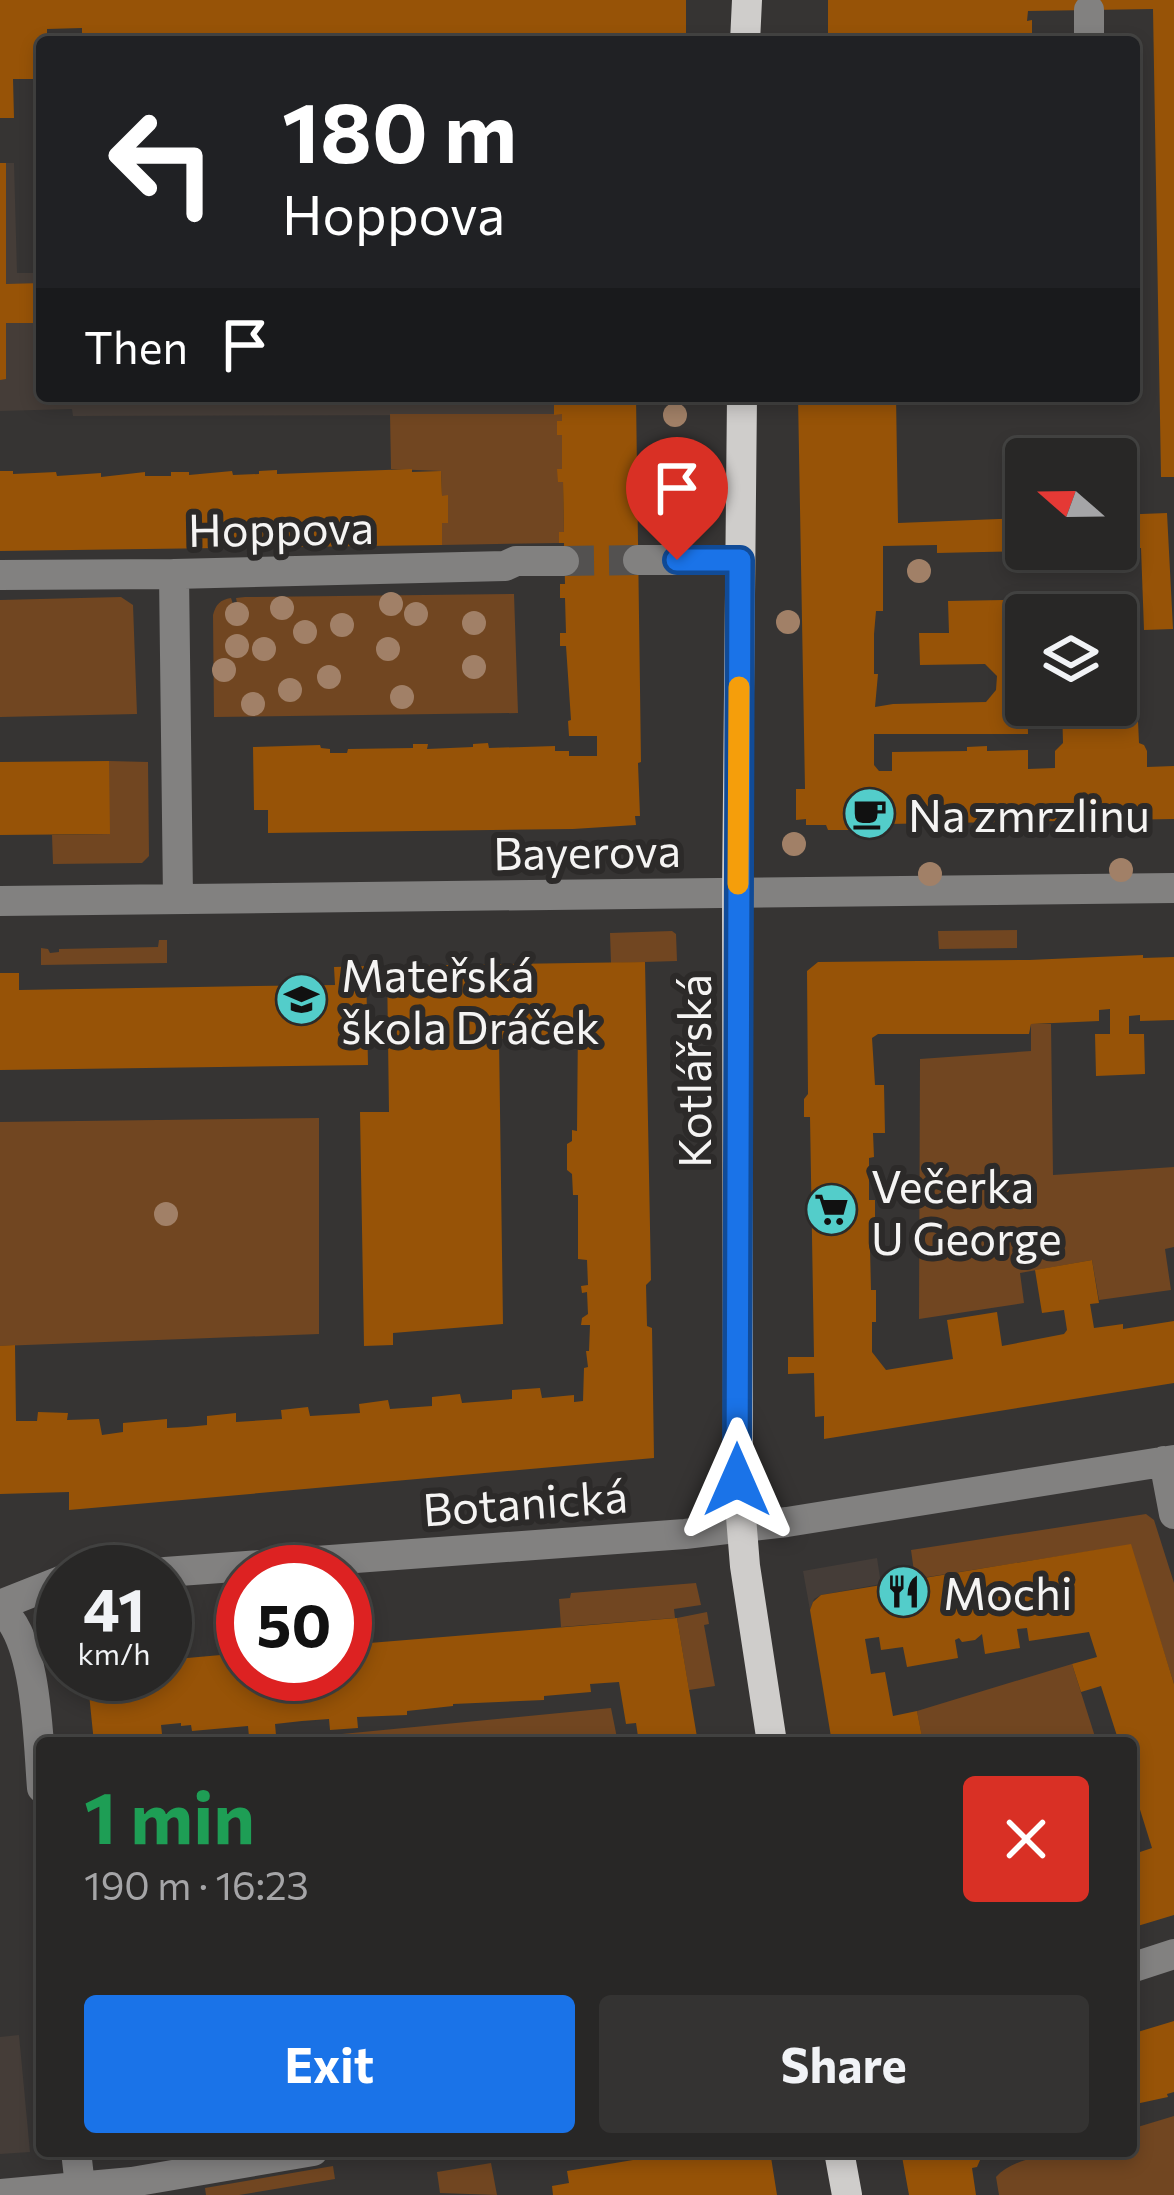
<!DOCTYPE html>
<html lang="en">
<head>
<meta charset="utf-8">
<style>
  :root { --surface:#282726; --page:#343332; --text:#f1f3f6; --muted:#a5a5a7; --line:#444443; --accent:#1a73e8 }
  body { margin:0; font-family:Commissioner,sans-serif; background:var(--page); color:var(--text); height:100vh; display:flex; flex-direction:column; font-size:45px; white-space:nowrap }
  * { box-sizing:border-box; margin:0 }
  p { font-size:39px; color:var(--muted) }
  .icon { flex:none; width:66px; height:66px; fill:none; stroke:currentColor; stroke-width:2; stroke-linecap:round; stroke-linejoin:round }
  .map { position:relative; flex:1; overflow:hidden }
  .drawer { position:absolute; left:36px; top:1737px; width:1101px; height:420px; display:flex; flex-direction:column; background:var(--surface); border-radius:12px; box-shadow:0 6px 18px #0003,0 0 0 3px var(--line) }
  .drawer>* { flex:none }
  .guide { position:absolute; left:36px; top:36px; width:1104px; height:366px; border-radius:12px; box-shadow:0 6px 18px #0003,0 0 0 3px var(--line); background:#202124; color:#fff; overflow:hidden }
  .needle { width:78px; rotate:290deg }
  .fabs { position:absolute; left:1005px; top:438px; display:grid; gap:24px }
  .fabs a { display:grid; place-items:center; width:132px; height:132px; border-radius:12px; background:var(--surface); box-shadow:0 6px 18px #0003,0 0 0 3px var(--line); font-size:60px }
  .speed { position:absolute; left:36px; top:1545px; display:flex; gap:24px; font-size:60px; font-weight:700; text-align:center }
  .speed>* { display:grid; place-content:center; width:156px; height:156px; border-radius:50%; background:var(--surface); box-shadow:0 6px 18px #0003,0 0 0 3px var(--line); line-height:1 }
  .speed small { font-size:30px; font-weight:400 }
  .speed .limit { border:18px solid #d22; background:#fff; color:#111 }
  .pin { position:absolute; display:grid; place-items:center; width:102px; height:102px; color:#fff; margin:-123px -51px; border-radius:50% 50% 50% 0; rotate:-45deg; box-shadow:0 0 12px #0007 }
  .pin .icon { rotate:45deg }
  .me { position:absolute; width:132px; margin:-66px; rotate:0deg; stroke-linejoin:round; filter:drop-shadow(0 0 9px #0008) }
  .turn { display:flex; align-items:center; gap:42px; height:252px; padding:0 48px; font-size:54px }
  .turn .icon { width:156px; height:156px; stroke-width:2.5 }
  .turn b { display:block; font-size:84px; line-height:102px }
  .then { display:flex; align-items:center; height:114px; padding:0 48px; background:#0003; gap:24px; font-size:45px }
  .round { display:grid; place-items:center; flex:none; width:126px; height:126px; border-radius:12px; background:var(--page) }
  .summary { display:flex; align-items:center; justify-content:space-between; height:204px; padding:0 48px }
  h1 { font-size:72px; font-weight:700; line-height:90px; color:#1e9e55 }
  .primary-button { display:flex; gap:24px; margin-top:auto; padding:24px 48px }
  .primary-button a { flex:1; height:138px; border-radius:12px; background:var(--accent); color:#fff; font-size:48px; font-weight:700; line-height:138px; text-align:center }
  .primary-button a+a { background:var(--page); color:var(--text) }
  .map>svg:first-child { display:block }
  .built { fill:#453d38 }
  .green { fill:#714621 }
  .building { fill:#975307 }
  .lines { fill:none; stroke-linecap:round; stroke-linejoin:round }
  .minor-tunnel { stroke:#535150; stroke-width:30; stroke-dasharray:30 15; stroke-linecap:butt }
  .minor { stroke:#828180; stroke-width:30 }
  .major { stroke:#cfcdcb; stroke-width:30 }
  .tree { fill:#a18067 }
  .route-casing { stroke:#114b97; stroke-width:30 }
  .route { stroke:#1a73e8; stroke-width:21 }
  .slow { stroke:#f59e0b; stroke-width:21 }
  .labels { text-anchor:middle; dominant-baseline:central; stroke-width:12; stroke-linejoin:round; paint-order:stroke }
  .street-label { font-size:45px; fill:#f5f4f3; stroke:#2c2a29 }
  .poi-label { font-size:45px; fill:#f5f4f3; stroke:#2c2a29; text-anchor:start }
</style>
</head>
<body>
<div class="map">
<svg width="1174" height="2195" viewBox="0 0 1174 2195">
  <rect width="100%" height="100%" fill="#363433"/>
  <path class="built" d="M0 163H14L17 273H42V396H554V415L73 416 72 409 0 411Z
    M877 1558 881 1584 821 1595 814 1599 810 1610 803 1571Z
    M19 2035 30 2152 0 2154V2037Z"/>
  <path class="green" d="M390 414H562V421L557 422V434L562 435V469H558L563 482 564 532H559V543L442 545V523L448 522V496H442L441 471 391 469Z
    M514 594 518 713 214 717 213 615C216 604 220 600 231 598L233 604 237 603 236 598 245 597Z
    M121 597 133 605 137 714 0 717V600Z
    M109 761 148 762 149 856 142 863 53 864 52 835 109 834Z
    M1017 930V948L939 949 938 931Z
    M672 931 676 934 677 961 611 963 610 933Z
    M159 940H167V963L41 965V948L48 949 50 953 59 952V949L158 947Z
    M1031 1024H1051L1053 1175 1174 1167V1247L1165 1249 1171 1290 1099 1300 1092 1260 1020 1273 1024 1303 919 1319 920 1059 1031 1051Z
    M319 1118V1334L0 1346V1122Z
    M1146 1514 1154 1520 1174 1583V1684L1130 1545 915 1579 911 1550Z
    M696 1583 701 1605 674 1609 675 1618 561 1627 559 1599 570 1598 571 1593Z
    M707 1612 709 1624 704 1625 715 1686 689 1690 677 1618Z
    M1072 1664 1097 1743H923L917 1711Z
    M611 1708 618 1743H250Z
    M1174 2116V2195H999L996 2177C1022 2148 1095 2151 1131 2151V2129Z
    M491 2163 497 2195 440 2193 437 2172Z
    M333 2166 335 2179 239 2195H206L205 2188Z"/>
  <path class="building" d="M0 0H686V42H82V28L47 29V42H42V79H13L14 118H0Z
    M828 0H1174V477H1161L1153 9 1028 11 1027 21 1032 20V42H828Z
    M0 163H6V284L42 283V323H6V379L0 380Z
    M554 396H636L641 762 638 763 640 816H635L636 825 573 829 268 833V810H254L253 747 320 745 321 748 330 749V753H347L348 749 413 748V744H428L427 749 473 747V744L488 743 489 748 555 746V751H569V756H597V736H569L568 721 571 720 566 646H560V633H566L565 598H560V584H565L564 543H559V532H564L563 482H558L557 469H562V435H557V421H562V414L554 415Z
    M798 396H896L898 523 1026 518V551L937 553V545L883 546V611H876L874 634V674H878L875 707 893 704 986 702 996 690 997 676 985 664 920 665 919 633H949L948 601 1111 598V615H1026L1028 734H874V765L879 771H892V752L967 751V747L987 746V751L1028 750V769L1055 768V751L1063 743 1062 705H1116V700L1137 699 1139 743 1144 745 1147 751V767L1174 766V819L887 824 888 830H828L826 825H806V819L796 820V789H805Z
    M412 469V472L441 471 442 496 448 495V523H442V545L0 551V471H13V474L56 472 57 476 101 473V477L145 472V476H171V472H189V475L232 471 233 475 259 474V471L277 470V474Z
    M1167 513 1173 629 1144 630 1141 548H1116V515Z
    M109 761 110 834 0 835V762Z
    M1143 955V958L1174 957V1020L1140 1021V1015L1129 1016V1034H1144L1145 1074 1096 1076 1095 1034H1110V1009L1099 1010V1021L1031 1024 1029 1034H878L872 1038 875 1085H884L885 1133H873L874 1157 869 1158V1200H875V1248H870L871 1290H876V1322H872V1352L886 1370 953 1359 947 1320 997 1312 1002 1346 1064 1334 1067 1330 1064 1310 1042 1313 1035 1270 1092 1260 1099 1303 1090 1304 1094 1328 1123 1324V1329L1174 1321V1383L824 1439V1416L815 1417 814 1373 788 1374V1357H814L810 1117H804V1099L808 1094 807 971 818 962 1029 960Z
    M645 962 651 1280 646 1285 647 1326 652 1328 654 1458 69 1510V1492L0 1494V1346L15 1345 16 1421H37L38 1412 68 1413 67 1420 99 1419 102 1435 123 1432V1423L167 1419V1428L187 1427 207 1425V1416L236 1413V1422L282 1419 281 1410 308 1407 310 1416 360 1413 359 1404 388 1400 390 1409 432 1406V1397L460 1394 462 1403 512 1399V1390L540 1388 542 1398 574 1395V1402L583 1401 584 1368 588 1367 586 1351H589L590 1325H581L582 1318 588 1314 587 1292 582 1293 581 1286 588 1285 587 1260 578 1259V1195H573L572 1174 567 1170V1144L572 1141V1130L577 1131 578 1022H571L566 1036 499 1039 503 1324 393 1333V1345L364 1346 360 1112H389L387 966Z
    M366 966 368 1065 0 1070V973H19V990L255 986 335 985 334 967Z
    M1131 1544 1174 1684V1915L1131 1928V1855L1152 1848 1137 1800 1131 1801V1743H1110L1118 1739 1101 1686 1081 1692 1072 1664 1097 1657 1089 1632 1029 1641 1027 1628 1017 1629 1020 1648 985 1654 982 1634 975 1640 962 1642 959 1638 955 1640 958 1658 907 1667 903 1647 881 1650 879 1637 865 1639 871 1674 885 1672 893 1716 917 1711 923 1742 832 1743 810 1610 813 1602 821 1595Z
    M677 1618 698 1743H639L636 1723 626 1724 619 1682 590 1684 591 1692 544 1696V1700L453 1704V1706L407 1711V1715L357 1717 358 1728 330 1730 329 1719 302 1721 275 1724 276 1735 249 1737 248 1726 192 1731 191 1725 181 1726V1723L161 1725 163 1743H94L87 1674H165V1660L243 1653V1674H345V1645Z
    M1174 2021V2092L1167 2094 1168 2097 1131 2105V2034Z
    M687 2151H770L777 2195H553L552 2186 569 2183 567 2171Z
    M901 2151H984L977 2167 972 2168 976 2195H909Z"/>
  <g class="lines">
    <path class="minor-tunnel" d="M564 561 638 560"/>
    <path class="minor" d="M1089 10V42
      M638 560H740
      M174 574 178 898
      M0 575 174 574 505 566 516 561H564
      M0 901 1174 888
      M1164 1461 1174 1514
      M165 1572 685 1534 787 1522 1174 1460
      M0 1605 63 1580
      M0 1609C38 1638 38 1742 42 1788
      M1131 1968 1174 1954
      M76 2151 81 2195
      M0 2194 132 2182 313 2151"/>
    <path class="major" d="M745 42 747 0
      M742 396 737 893 738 1480 745 1566 772 1743
      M839 2151 847 2195"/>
  </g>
  <g class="tree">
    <circle cx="675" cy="415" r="12"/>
    <circle cx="919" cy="571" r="12"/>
    <circle cx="391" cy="604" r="12"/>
    <circle cx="282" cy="608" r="12"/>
    <circle cx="237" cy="614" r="12"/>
    <circle cx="416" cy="614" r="12"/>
    <circle cx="788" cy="622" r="12"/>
    <circle cx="474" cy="623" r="12"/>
    <circle cx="342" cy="625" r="12"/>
    <circle cx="305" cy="632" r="12"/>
    <circle cx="237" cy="646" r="12"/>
    <circle cx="264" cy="649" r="12"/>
    <circle cx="388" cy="649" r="12"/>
    <circle cx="474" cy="667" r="12"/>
    <circle cx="224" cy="670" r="12"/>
    <circle cx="329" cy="677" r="12"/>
    <circle cx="290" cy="690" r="12"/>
    <circle cx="402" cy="697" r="12"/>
    <circle cx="253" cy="704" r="12"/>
    <circle cx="794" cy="844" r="12"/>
    <circle cx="1121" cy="870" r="12"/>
    <circle cx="930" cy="874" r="12"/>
    <circle cx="166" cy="1214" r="12"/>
  </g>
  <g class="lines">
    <defs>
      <path id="route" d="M677 560H740L737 1480"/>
    </defs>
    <use href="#route" class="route-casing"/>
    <use href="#route" class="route"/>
    <path class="slow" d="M738 884 739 687"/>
  </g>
  <defs>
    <symbol id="cafe-disc" viewBox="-11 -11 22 22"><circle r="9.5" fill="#53cdca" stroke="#2c2a29"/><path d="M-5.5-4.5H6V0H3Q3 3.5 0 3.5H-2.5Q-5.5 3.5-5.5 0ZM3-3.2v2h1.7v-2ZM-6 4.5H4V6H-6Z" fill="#111"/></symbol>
    <symbol id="school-disc" viewBox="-11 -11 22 22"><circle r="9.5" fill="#53cdca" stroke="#2c2a29"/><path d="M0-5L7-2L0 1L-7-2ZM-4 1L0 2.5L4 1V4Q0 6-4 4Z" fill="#111"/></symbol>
    <symbol id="supermarket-disc" viewBox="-11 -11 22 22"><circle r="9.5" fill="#53cdca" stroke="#2c2a29"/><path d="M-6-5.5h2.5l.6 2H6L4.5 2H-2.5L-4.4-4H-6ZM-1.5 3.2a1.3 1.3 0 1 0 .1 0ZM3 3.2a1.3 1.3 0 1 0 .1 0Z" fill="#111"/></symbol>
    <symbol id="restaurant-disc" viewBox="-11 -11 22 22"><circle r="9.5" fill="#53cdca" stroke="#2c2a29"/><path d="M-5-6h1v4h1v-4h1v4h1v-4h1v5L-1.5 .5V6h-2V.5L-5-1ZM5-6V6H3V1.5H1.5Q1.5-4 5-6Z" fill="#111"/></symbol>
  </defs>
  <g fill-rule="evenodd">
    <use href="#cafe-disc" x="840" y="784" width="59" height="59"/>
    <use href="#school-disc" x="272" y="970" width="59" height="59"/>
    <use href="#supermarket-disc" x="802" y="1180" width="59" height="59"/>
    <use href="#restaurant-disc" x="874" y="1562" width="59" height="59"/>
  </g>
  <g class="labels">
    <g class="street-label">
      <text transform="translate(281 527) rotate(-1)">Hoppova</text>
      <text transform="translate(587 850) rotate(-1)">Bayerova</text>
      <text transform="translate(692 1071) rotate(-90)">Kotlářská</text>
      <text transform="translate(525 1501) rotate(-4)">Botanická</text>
    </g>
    <g class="poi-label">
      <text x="908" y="813">Na zmrzlinu</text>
      <text x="341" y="973">Mateřská<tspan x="341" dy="52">škola Dráček</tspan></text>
      <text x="871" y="1184">Večerka<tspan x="871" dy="52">U George</tspan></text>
      <text x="943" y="1591">Mochi</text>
    </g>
  </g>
</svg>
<div class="fabs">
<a><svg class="needle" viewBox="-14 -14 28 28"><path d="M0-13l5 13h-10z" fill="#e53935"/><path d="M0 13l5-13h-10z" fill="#a5a5a7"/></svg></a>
<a><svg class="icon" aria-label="layers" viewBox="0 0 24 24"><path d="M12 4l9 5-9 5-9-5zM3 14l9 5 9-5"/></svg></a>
</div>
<div class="speed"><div>41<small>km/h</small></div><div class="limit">50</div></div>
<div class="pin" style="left:677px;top:560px;background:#d93025"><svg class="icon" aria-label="arrive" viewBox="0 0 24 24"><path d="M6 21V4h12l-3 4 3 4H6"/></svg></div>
<svg class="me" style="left:737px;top:1480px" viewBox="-20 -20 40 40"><path d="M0-17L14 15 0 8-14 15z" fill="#1a73e8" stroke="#fff" stroke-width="4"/></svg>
<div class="guide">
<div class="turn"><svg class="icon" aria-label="left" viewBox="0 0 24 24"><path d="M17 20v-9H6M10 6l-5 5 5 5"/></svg><div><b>180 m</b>Hoppova</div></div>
<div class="then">Then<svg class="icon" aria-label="arrive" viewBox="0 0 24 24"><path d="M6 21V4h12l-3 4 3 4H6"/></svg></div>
</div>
<section class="drawer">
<div class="summary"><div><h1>1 min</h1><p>190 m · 16:23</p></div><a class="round" style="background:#d93025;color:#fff"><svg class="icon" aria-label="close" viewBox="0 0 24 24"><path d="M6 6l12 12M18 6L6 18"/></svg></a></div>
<div class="primary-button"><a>Exit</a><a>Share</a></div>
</section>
</div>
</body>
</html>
